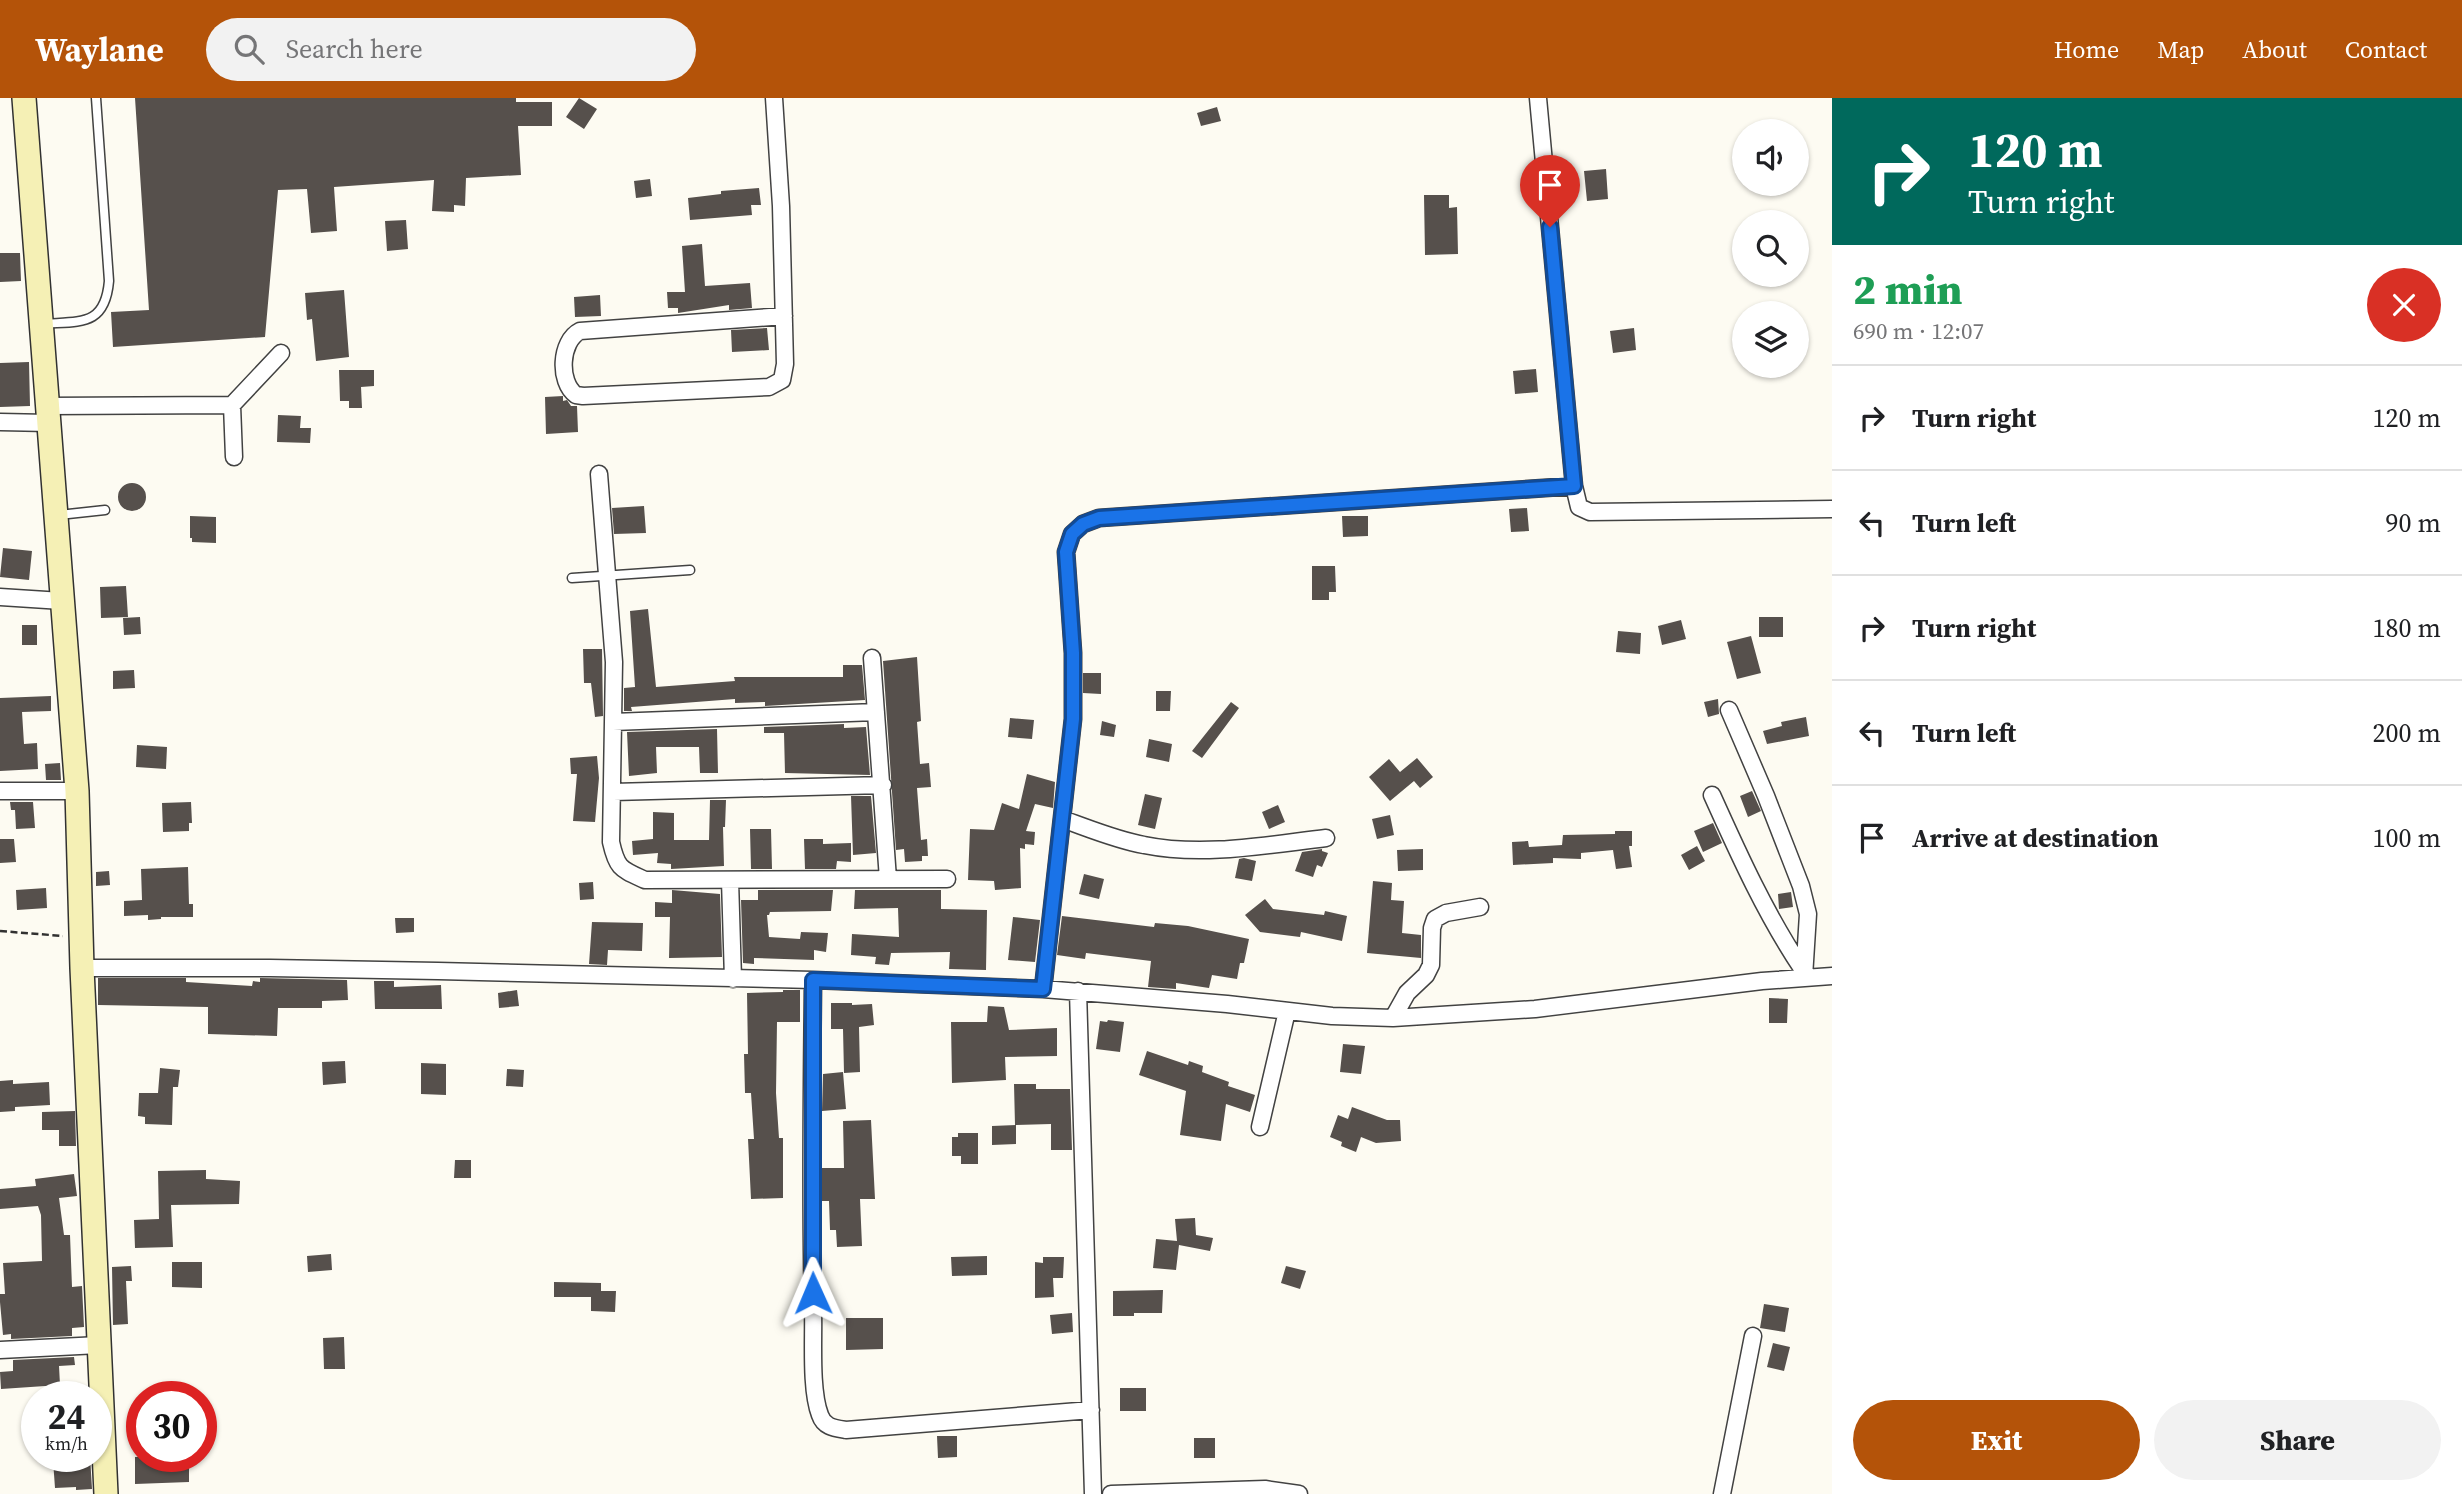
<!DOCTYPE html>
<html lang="en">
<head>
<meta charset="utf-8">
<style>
  :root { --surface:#fff; --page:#f2f2f2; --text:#202124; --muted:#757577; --line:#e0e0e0; --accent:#b45309 }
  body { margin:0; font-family:"Source Serif 4",serif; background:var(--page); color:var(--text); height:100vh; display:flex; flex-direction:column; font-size:26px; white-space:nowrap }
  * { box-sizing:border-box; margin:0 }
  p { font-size:23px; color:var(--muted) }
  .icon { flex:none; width:38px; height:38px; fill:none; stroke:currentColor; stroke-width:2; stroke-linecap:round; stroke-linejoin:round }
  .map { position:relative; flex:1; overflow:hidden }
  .details { display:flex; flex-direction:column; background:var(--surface); width:630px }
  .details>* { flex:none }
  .top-card { background:#00695c; color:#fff; overflow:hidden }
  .controls { position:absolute; left:1732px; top:21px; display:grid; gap:14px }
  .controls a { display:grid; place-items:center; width:77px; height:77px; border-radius:50%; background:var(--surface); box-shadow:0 2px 5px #0004; font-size:35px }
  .speed { position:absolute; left:21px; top:1283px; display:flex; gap:14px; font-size:35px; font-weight:700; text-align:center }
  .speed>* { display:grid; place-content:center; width:91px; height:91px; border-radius:50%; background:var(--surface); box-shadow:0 2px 5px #0004; line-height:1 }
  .speed small { font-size:18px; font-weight:400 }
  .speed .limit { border:10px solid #d22; background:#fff; color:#111 }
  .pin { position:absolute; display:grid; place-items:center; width:60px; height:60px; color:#fff; margin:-72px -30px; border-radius:50% 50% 50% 0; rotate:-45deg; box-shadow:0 0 7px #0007 }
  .pin .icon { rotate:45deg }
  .me { position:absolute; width:77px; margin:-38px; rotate:359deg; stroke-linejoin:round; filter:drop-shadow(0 0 5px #0008) }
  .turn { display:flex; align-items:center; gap:24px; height:147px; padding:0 21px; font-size:32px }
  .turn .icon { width:91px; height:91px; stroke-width:2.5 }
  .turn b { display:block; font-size:49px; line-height:60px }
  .round { display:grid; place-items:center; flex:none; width:74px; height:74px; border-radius:37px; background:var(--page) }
  .summary { display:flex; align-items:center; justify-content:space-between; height:119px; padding:0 21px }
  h1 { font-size:42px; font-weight:800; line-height:52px; color:#1e9e55 }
  .action { display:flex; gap:14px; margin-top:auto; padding:14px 21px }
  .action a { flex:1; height:80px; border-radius:42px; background:var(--accent); color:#fff; font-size:28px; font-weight:800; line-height:80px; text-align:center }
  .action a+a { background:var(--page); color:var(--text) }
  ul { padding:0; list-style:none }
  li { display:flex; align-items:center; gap:21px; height:105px; padding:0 21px; border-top:2px solid var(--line) }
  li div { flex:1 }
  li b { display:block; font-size:26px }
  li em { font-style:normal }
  header { display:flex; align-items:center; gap:42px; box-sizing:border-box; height:98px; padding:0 35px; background:var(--accent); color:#fff }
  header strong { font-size:33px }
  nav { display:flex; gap:38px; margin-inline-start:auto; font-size:24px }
  .search { width:490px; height:63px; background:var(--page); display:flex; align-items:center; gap:18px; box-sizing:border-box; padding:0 24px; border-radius:38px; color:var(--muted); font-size:26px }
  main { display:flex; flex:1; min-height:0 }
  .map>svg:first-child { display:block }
  .building { fill:#56504c }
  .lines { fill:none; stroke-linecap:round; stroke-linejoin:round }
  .lane-casing { stroke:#424242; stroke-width:11 }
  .street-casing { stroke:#424242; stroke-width:19 }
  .secondary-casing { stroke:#313131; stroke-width:26 }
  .path { stroke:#313131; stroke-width:2.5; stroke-dasharray:7 3.5; stroke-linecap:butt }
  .lane { stroke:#fff; stroke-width:8 }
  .street { stroke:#fff; stroke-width:16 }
  .secondary { stroke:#f5f0b5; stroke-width:23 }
  .route-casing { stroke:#114b97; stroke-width:18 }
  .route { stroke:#1a73e8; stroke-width:12 }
</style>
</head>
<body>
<header>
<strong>Waylane</strong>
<div class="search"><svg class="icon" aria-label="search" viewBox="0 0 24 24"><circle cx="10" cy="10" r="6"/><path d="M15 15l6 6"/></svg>Search here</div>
<nav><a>Home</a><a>Map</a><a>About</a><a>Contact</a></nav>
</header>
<main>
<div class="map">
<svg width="1832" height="1396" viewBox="0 0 1832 1396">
  <rect width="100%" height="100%" fill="#fdfbf2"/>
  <path class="building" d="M135 0H516V4H552V28H518L521 77 466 80 465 108 454 107V114L432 113 434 82 334 89 337 133 311 135 307 91 278 92 265 239 113 249 111 214 149 212Z
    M579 0 597 11 584 31 566 19Z
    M1217 9 1221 23 1201 28 1197 15Z
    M1606 71 1608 101 1587 103 1584 73Z
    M650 81 652 98 636 100 634 83Z
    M759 90 761 107H751L752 117 690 122 688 100 721 96V93Z
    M1424 97H1449V110L1457 109 1458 156 1425 157Z
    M406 122 408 151 387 153 385 123Z
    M702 146 705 188 750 185 752 210 729 212V207L678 215V210H668L667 194H685L682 148Z
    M0 155H20L21 183 0 184Z
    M344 192 349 259 316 263 312 221 307 222 305 195Z
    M600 197 601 218 575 219 574 199Z
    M767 230 769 252 732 254 731 232Z
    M1634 230 1636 252 1613 255 1610 233Z
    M29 264 30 308 0 309V265Z
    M1536 271 1538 294 1515 296 1513 273Z
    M339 272H374V288L361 289 362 310H349V303H340Z
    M563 298V303L567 302 571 308H577L578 334 546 336 545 299Z
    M278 317 301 318 300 330H311L310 345 277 344Z
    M118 399a14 14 0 1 1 28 0a14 14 0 1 1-28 0Z
    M644 408 646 435 614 436 612 410Z
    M1527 410 1529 433 1511 434 1509 411Z
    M190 418 216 419V445L192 444V440H190Z
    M1342 418H1368V438L1343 439Z
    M3 450 32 453 29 482 0 479Z
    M1312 468H1335L1336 494H1329V502H1312Z
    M126 488 128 519 101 520 100 489Z
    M648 511 656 589 735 583 734 579H843V567H862L865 602 765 608V604L735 605V601L631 609 632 613H624V590L635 589 630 513Z
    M140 519 141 536 124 537 123 520Z
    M1759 519H1783V539H1759Z
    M1681 522 1686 541 1662 547 1658 528Z
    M22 527H37V547H22Z
    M1618 533 1641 535 1640 556 1616 554Z
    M1751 538 1761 575 1737 581 1727 544Z
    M583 551H602L603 618 595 619 591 585H584Z
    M917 559 921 623 917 624 920 666 929 665 931 689 917 690 921 742 927 741 928 758H922V763L905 764 904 751 896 752 883 563Z
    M134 572 135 590 113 591V573Z
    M1083 575H1101V596L1083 595Z
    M1156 593H1171L1170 613H1156Z
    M51 598V613L22 614 24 646 37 645 38 671 0 673V600Z
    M1718 601 1719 616 1708 619 1704 604Z
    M1231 604 1239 610 1202 660 1192 653Z
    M1806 619 1809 638 1767 646 1763 633 1782 628 1781 624Z
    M1010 620 1034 622 1032 641 1008 639Z
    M1102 623 1116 627 1114 639 1100 637Z
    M844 626V630L866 629 870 677 785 675 784 635H764V629Z
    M717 631 718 675H700L699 649H656L657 675 629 678 627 634Z
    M1149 641 1172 646 1169 664 1146 659Z
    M137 647 167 649 166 671 136 669Z
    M597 658 599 680 595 724 573 723 577 676H571L570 660Z
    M1417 660 1433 679 1420 690 1414 683 1390 703 1369 679 1389 661 1400 674Z
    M60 665 61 682H46L45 666Z
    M1027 676 1055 684 1053 710 1035 706 1026 733 1035 734 1034 747 1025 746V751L1020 750 1021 790 995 792 994 783 968 782 970 731 994 732 1002 705 1019 711Z
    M1752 693 1761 713 1748 719 1740 698Z
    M1145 696 1162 700 1155 731 1138 727Z
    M851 698H871L876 755 853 757Z
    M710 702H726L725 729H723L724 768 671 771V766L657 765 658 755 633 757 632 743 653 741V714L674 715V742H709Z
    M10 704H33L35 730 16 731 15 712H11Z
    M191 704 192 725H189V733L163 734 162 705Z
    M1278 707 1285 724 1269 731 1262 714Z
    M1390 717 1394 737 1377 741 1372 721Z
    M1713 725 1722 745 1703 754 1694 733Z
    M750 731H771L772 771H751Z
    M1615 733H1632V748H1629L1632 769 1616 771 1613 752 1581 755V761L1553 760V765L1513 767 1512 744 1528 743 1529 749 1562 747 1563 737 1615 736Z
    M0 741H14L16 764 0 765Z
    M804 741H823V746L851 745V764L837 763 836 771H805Z
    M1697 748 1705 763 1689 772 1681 757Z
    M1322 751V753L1328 755 1322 769 1317 767 1313 779 1295 773 1302 754Z
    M1423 751V772L1398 773 1397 752Z
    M1244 760 1256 763 1252 783 1235 780 1239 761Z
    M188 769 189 806H193V819H161V821L148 822V817L124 818V803L142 802 141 771Z
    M109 773 110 787 96 788V774Z
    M1084 776 1104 781 1099 801 1079 796Z
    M1373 783 1392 785 1391 802 1404 803 1402 835 1421 837V860L1367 855Z
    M593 784 594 801 580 802 579 785Z
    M46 790 47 810 17 812 16 792Z
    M672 792 720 796 722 859 669 860 670 819H655V804L672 805Z
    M758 792H833L831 813 770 814 769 817H767L769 839 800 841 801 834 828 835 826 854 814 852V862L754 860V866L743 865 741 802H758Z
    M855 792H941V811L987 812 986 872 949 871 950 854 891 855 889 867 875 866 876 859 851 857 852 836 899 839 898 810 854 811Z
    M1791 794 1793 809 1779 811 1778 796Z
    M1265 801 1273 811 1324 817 1325 813 1347 818 1342 843 1301 834 1300 839 1260 834 1245 817Z
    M1062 818 1154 829 1155 825 1188 828 1249 841 1244 865H1240L1237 881 1212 877 1209 890 1176 885V891L1148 889 1151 863 1086 855 1085 861 1057 857Z
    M1013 819 1040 822 1035 864 1008 862Z
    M395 820H414V834L396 835Z
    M592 824 643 825 642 853 608 852 607 867 589 866Z
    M98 880H186V884L252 888 253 883 260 884V880L347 882 348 902 322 903V910H278L277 938 208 936V909L98 907Z
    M374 883H394V889L441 887 442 911H375Z
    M517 892 519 908 499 910 498 895Z
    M783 892H800V924H777L776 995 779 1040H783V1100L751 1101 748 1041H754L751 995H745L744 956H748L747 895 783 894Z
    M1769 900 1788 901 1787 925H1769Z
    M831 905H852V907L872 906 874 927 859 929 860 974 844 975 843 931H831Z
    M988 908 1004 909 1009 932 1057 930V958L1005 959 1006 982 952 985 951 924H987Z
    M1108 922 1124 924 1120 954 1096 951 1100 923 1107 924Z
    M1343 946 1365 948 1361 976 1340 974Z
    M1147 953 1188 967 1189 963 1203 968 1202 974 1229 984 1228 988 1255 997 1250 1014 1226 1006 1221 1043 1180 1037 1186 993 1139 977Z
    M345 963 346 985 323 987 322 964Z
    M421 965 446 966V997L421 996Z
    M160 970 180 972 178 989H173L172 1027 145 1026V1019L138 1018 139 995H158Z
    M507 971 524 972 523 989 506 988Z
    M843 974 846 1011 822 1013 823 976Z
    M13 982V986L49 984 50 1007 15 1009V1013L0 1014V983Z
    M1014 986H1036V991H1070L1072 1052H1051V1026L1015 1027Z
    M1352 1009 1387 1022H1400L1401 1043 1376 1045 1361 1039 1356 1054 1341 1048 1342 1044 1330 1039 1338 1017 1348 1021Z
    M75 1013 76 1048H59V1032H42V1014Z
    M871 1022 875 1101H860L862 1148 837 1149 836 1132H830L829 1103H822V1070H844L843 1023Z
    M1016 1027V1046L992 1047V1028Z
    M958 1035H978V1066H961V1058H952V1039H958Z
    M455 1062H471V1080H454Z
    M206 1072V1081L240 1083 239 1106 171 1107 173 1149 135 1150 134 1122 159 1121 158 1073Z
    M74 1076 77 1098 59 1100 64 1137H70L72 1189 82 1188 84 1229 72 1230V1238L11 1241V1236L3 1237 0 1204V1196H5L3 1165 42 1163 41 1117 38 1108 0 1111V1091L36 1088 35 1081Z
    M1195 1120 1196 1137 1213 1140 1210 1153 1179 1147 1176 1172 1153 1170 1156 1141 1177 1143 1175 1121Z
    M331 1156 332 1172 308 1174 307 1158Z
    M987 1158V1177L952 1178 951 1159Z
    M1043 1159H1064L1063 1180H1053L1054 1199 1035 1200V1164L1043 1165Z
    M172 1164H202V1190L172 1189Z
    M131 1168 132 1183H126L128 1226 113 1227 112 1169Z
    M1286 1168 1306 1173 1300 1191 1281 1185Z
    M554 1184 601 1185V1193H616L615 1214 591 1213V1199H554Z
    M1163 1192 1162 1215H1134V1218H1113V1193Z
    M1764 1206 1789 1210 1785 1234 1760 1230Z
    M1072 1215 1073 1234 1052 1236 1050 1217Z
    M846 1220H883V1251L846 1252Z
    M344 1239 345 1271H324L323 1240Z
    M1773 1245 1790 1249 1784 1273 1767 1269Z
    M74 1259 75 1267 59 1268 60 1287 1 1291 0 1274 13 1273V1262Z
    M162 1285H184V1298H162Z
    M1120 1290H1146V1313H1120Z
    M937 1338H957V1359L938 1360Z
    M1194 1340H1215V1360H1194Z
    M74 1358H90L92 1391 76 1392V1389L55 1390 53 1362Z
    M170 1358V1363L189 1362V1384L135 1386V1359Z"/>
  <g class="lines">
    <defs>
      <path id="lane" d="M42 226C80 223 105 229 109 183L96 0
        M59 417 105 412
        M572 480 690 472"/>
      <path id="street" d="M774 0 781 108 785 266 782 282 769 289 583 298 576 297C558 284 560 243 580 233L784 218
        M1538 0 1574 388 1579 409 1590 414 1832 411
        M232 307 234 359
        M47 308 232 307 281 255
        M0 324 49 325
        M599 376 614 564 611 744C617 771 621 771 645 782L947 781
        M0 499 62 503
        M872 560 888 781
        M1729 612 1766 698 1801 788 1808 816 1804 879
        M613 624 876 614
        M0 693H77
        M613 694 883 687
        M1712 697C1739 757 1766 817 1803 872
        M1062 721C1088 730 1116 742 1144 747 1203 759 1266 747 1326 740
        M730 782 733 881
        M82 870H270L438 873 813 882 1043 891 1227 906 1332 918 1393 920 1535 911 1762 883 1832 878
        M813 882C812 992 810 1102 813 1211 814 1240 810 1291 820 1317 824 1329 834 1330 846 1332L1091 1312
        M1043 891 1073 621V555L1066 454 1072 436 1083 426 1099 420 1574 388
        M1078 893 1093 1396
        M1393 920 1407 895 1426 877 1431 867 1432 830 1435 821 1446 815 1480 809
        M1260 1029 1287 913
        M0 1252 99 1247
        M1111 1396 1265 1391 1299 1396
        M1722 1396 1753 1238"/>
      <path id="secondary" d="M24 0 77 693 82 870 106 1396"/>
    </defs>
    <use href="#lane" class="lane-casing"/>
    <use href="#street" class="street-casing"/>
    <use href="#secondary" class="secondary-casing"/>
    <path class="path" d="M0 833 63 838"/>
    <use href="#lane" class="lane"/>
    <use href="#street" class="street"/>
    <use href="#secondary" class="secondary"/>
  </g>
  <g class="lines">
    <defs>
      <path id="route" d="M813 1195V882L1043 891 1073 621V555L1066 454 1072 436 1083 426 1099 420 1574 388 1550 129"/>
    </defs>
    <use href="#route" class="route-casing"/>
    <use href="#route" class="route"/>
  </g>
</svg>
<div class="controls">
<a><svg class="icon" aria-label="sound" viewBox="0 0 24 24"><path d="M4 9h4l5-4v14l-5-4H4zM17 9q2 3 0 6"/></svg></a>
<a><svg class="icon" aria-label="search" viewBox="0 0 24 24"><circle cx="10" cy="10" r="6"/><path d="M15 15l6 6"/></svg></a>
<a><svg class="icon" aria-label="layers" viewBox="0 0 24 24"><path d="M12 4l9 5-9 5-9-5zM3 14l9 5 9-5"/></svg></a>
</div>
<div class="speed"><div>24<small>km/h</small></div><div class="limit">30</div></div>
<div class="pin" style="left:1550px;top:129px;background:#d93025"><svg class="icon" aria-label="arrive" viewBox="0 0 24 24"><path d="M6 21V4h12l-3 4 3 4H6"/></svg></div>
<svg class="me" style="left:813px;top:1195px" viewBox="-20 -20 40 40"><path d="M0-17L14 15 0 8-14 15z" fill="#1a73e8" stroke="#fff" stroke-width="4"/></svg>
</div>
<section class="details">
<div class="top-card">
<div class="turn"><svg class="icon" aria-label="right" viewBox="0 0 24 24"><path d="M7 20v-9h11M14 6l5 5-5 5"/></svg><div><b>120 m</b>Turn right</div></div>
</div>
<div class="summary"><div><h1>2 min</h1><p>690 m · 12:07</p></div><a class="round" style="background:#d93025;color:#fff"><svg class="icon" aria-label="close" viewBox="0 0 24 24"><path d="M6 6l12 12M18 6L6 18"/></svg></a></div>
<ul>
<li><svg class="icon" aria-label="right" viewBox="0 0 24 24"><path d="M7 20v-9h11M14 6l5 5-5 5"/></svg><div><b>Turn right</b></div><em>120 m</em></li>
<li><svg class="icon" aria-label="left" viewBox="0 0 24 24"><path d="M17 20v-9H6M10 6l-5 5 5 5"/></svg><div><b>Turn left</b></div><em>90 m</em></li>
<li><svg class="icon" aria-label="right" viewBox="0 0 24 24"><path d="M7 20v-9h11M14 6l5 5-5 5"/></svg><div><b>Turn right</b></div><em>180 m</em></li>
<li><svg class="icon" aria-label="left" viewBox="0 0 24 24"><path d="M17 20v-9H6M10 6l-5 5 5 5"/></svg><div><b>Turn left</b></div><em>200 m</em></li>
<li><svg class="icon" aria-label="arrive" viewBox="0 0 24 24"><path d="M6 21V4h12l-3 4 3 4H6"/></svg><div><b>Arrive at destination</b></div><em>100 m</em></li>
</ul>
<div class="action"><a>Exit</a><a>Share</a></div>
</section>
</main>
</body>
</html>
